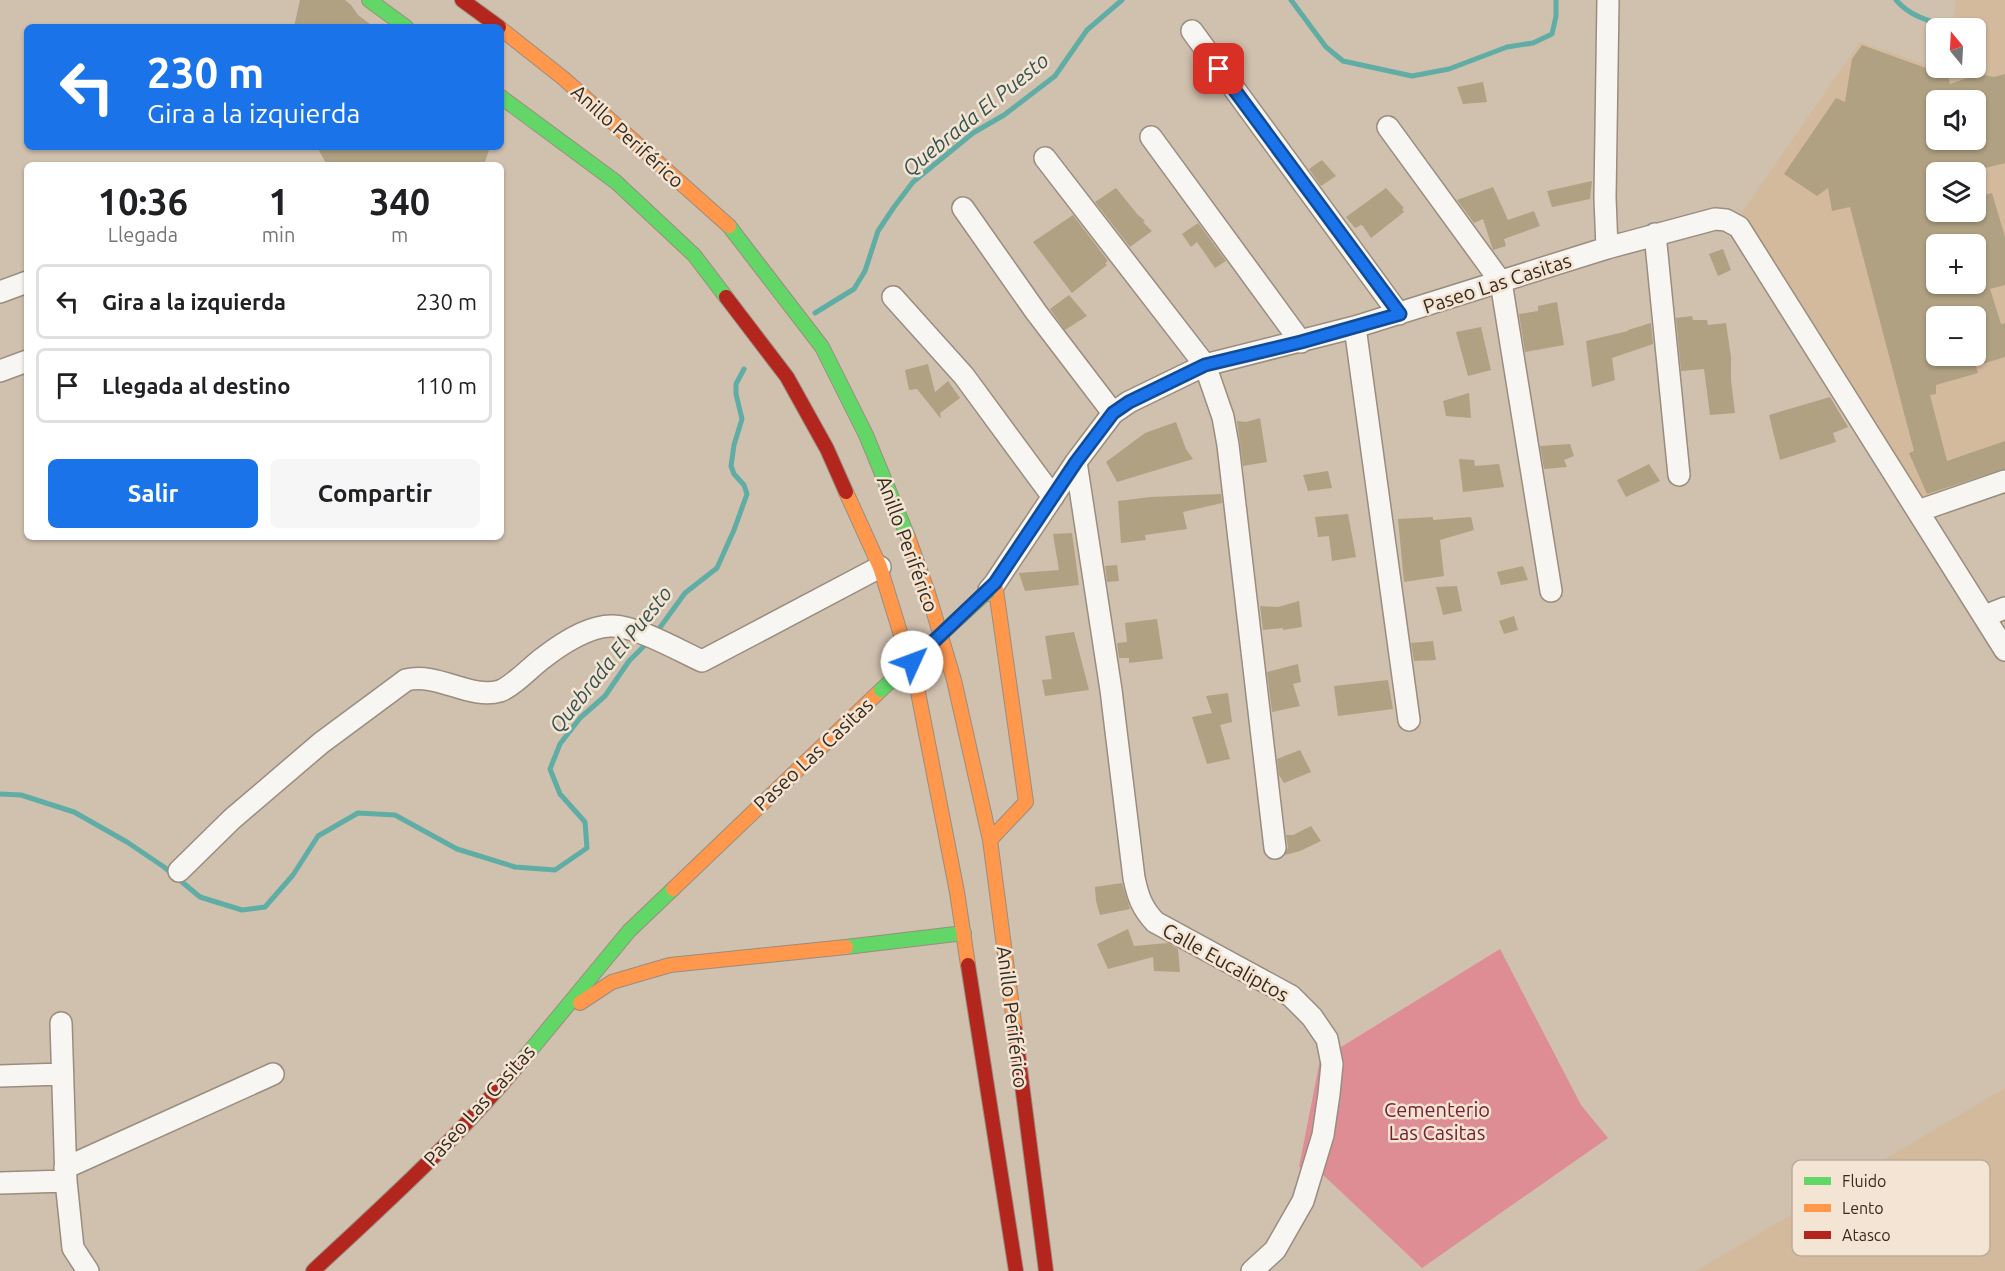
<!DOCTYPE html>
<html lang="es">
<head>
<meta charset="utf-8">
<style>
  :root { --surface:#fff; --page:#f6f6f6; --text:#202124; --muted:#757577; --line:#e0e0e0; --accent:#1a73e8 }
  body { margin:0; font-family:Ubuntu,sans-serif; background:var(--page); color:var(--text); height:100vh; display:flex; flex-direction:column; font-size:22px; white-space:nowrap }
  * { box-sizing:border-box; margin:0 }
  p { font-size:20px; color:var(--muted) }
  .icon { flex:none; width:33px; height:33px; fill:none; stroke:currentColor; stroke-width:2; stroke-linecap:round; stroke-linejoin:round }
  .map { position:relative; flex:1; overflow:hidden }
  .details { position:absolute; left:24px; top:162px; width:480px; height:378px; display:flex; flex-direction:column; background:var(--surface); border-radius:9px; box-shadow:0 2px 4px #0004 }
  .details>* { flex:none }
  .banner { position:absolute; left:24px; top:24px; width:480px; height:126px; border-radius:9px; box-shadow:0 2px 4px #0004; background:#1a73e8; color:#fff; overflow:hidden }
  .needle { width:39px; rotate:342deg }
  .fabs { position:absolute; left:1926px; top:18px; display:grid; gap:12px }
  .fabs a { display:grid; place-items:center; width:60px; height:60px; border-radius:9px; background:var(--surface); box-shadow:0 2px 4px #0004; font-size:30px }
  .pin { position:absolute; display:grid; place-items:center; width:51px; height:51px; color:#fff; margin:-26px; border-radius:12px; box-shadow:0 3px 9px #0006 }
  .me { position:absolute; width:66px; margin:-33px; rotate:47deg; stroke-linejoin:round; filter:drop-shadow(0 0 4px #0008) }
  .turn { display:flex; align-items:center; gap:21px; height:126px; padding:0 24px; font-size:27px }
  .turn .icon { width:78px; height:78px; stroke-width:2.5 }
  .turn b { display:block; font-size:42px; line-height:51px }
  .eta { display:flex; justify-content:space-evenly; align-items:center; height:102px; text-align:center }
  .eta b { font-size:36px; font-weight:600; line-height:42px }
  .cta { display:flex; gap:12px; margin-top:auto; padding:12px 24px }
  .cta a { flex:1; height:69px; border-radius:9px; background:var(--accent); color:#fff; font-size:24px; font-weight:600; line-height:69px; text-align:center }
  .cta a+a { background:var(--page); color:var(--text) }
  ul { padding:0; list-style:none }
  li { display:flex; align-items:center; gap:18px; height:75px; margin:0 12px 9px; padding:0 12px; border:3px solid var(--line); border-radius:9px }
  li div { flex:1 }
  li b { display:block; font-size:22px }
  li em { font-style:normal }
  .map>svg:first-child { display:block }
  .built { fill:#d4ba9c; fill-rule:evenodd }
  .green { fill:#de8d94 }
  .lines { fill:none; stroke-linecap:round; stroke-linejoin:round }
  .stream { stroke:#5fada4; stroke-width:5 }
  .building { fill:#afa182; fill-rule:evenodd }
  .street-casing { stroke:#9a8d7f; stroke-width:24 }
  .fast-casing { stroke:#9a8d7f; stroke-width:16 }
  .slow-casing { stroke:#9a8d7f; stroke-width:16 }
  .jam-casing { stroke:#9a8d7f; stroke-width:16 }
  .street { stroke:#f8f6f3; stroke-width:21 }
  .fast { stroke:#63d668; stroke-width:14 }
  .slow { stroke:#ff974d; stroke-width:14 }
  .jam { stroke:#b3261e; stroke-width:14 }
  .fast-bridge-casing { stroke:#9a8d7f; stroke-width:16; stroke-linecap:butt }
  .fast-bridge { stroke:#63d668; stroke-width:14 }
  .route-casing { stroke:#114b97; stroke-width:15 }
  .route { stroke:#1a73e8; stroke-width:10 }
  .labels { text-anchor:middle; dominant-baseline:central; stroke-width:5; stroke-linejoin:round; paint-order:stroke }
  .street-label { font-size:20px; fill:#362b1d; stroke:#f4e4d3 }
  .park-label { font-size:20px; fill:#772136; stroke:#f4e4d3 }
  .water-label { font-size:21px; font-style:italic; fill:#335552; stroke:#f4e4d3 }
  .key { fill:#f4e4d3; stroke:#bbac9c; stroke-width:1.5 }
  .key-label { font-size:16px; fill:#362b1d }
</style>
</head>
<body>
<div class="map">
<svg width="2005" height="1271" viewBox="0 0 2005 1271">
  <rect width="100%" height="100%" fill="#d0c0ae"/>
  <path class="built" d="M1956 0H2005V474L1924 503 1740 215 1860 42 1945 71 1946 68H1976V28H1952ZM1936 100H1976V140H1936ZM1936 172H1976V212H1936ZM1936 244H1976V284H1936ZM1936 316H1976V356H1936Z
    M2005 1088V1271H1696Z"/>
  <path class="green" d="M1500 949 1581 1105 1608 1138 1422 1268 1320 1172 1299 1167 1320 1060Z"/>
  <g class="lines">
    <path class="stream" d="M1291 0 1326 47 1343 61 1412 76 1449 69 1507 47 1533 43 1552 34 1556 16V0
      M1896 0C1909 15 1928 22 1948 25
      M815 313 854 289 865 271 878 231 894 207 913 182 973 133 1004 115 1055 76 1087 30 1122 0
      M656 633 685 593 717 568 734 530 747 494 744 485 734 474 731 466 734 445 742 419 736 394V384L744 369
      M0 794 21 795 74 812 127 842 164 867 200 897 242 910 265 907 293 875 318 836 358 813 395 815 457 849 515 867 555 870 587 848 585 822 560 794 550 769 560 744 580 718 605 696 629 661 648 642"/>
  </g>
  <path class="building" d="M300 0H345L351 5 358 15 374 27H294Z
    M1862 45 1948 76 1950 84 1979 74 1994 77 2005 74V163L1985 168 1986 172H1936V212H1976V197L1992 193 2005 237V285L1990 289 2001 324 2005 323V357L1976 366 1978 373 1936 385V394L1930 395 1947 461 2005 441V469L1927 494 1909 453 1914 451 1850 207 1832 211 1828 188 1817 196 1784 174 1836 98 1845 102 1852 59ZM1936 100H1976V140H1936ZM1976 235V284H1936V244H1943ZM1936 316H1976V364L1973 356H1936Z
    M1483 82 1487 102 1463 104 1457 87Z
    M317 147H490L484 165H327Z
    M1322 160 1336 176 1321 186 1309 169Z
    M1592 181 1590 199 1552 207 1547 191Z
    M1493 187 1508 220 1534 211 1540 226 1504 239 1506 246 1493 250 1483 219 1474 223 1457 200Z
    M1116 188 1138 215 1145 221 1143 222 1152 231 1130 247 1095 202Z
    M1386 188 1404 208 1402 209 1404 212 1371 238 1363 226 1361 225 1355 228 1346 217Z
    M1073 215 1108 261 1105 263 1107 265 1072 293 1033 242Z
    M1198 223 1226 261 1215 268 1197 242 1191 247 1182 234Z
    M1723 249 1731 270 1718 276 1709 254Z
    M1069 295 1087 316 1065 330 1050 309Z
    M1557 302 1564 345 1525 352 1519 314 1538 311V306Z
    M1692 316 1693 320H1707L1708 325 1726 323 1731 357V380L1735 413 1710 415 1704 369 1681 371 1676 318Z
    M1651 323 1653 344 1612 358 1615 380 1592 387 1586 341 1628 331V330Z
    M1481 327 1491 370 1468 376 1456 332Z
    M928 364 935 392 948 381 960 398 940 413 941 419 917 389 909 390 905 370Z
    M1469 393 1471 418 1446 416 1443 401Z
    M1830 397 1848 427 1833 433 1836 442 1780 460 1769 415Z
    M1260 418 1267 462 1243 466 1237 421 1246 422Z
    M1176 422 1186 449 1193 459 1117 482 1106 462 1145 433Z
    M1570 444 1574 456 1564 460 1567 467 1544 469 1540 446Z
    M1459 459 1474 460 1475 466 1499 464 1504 487 1463 492Z
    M1649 464 1660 481 1626 497 1617 480Z
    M1328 471 1332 488 1308 491 1303 475Z
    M1221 494 1222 503 1183 512 1187 529 1145 535 1146 540 1121 543 1118 501 1150 497Z
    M1348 514 1356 557 1332 561 1329 536 1318 537 1315 517Z
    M1433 517V520L1471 517 1474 530 1440 540 1444 576 1404 582 1398 519Z
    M1072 533 1079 585 1025 591 1019 573 1059 570 1053 534Z
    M1117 565 1119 581 1107 582 1105 566Z
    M1523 566 1528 580 1501 585 1497 572Z
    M1457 586 1462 611 1443 615 1436 587Z
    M1299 601 1302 627 1283 630V628L1263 630 1260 606 1278 607Z
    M1514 616 1518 630 1504 634 1499 621Z
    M1157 619 1163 659 1129 663V658H1119L1117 643 1127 642 1125 623Z
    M1074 632 1089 690 1045 696 1042 680 1052 679 1045 636Z
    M1433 641 1436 660 1414 661 1411 643Z
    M1298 664 1301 682 1293 684 1300 706 1272 712 1267 672Z
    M1388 680 1393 709 1338 716 1334 686Z
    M1228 693 1232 722 1220 725 1230 759 1207 764 1192 717 1212 713 1206 696Z
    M1300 750 1311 772 1284 783 1279 775 1277 759Z
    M1311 826 1321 841 1300 851 1285 855 1288 847 1286 835H1293Z
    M1122 883 1130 909 1100 915 1096 901 1095 887Z
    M1128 929 1134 946 1168 943 1178 949 1180 972 1154 971 1153 957 1108 969 1097 944Z"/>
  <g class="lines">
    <defs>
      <path id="street" d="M1192 31 1399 314
        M1388 127 1501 282 1551 591
        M1151 137 1301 342
        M1045 158 1205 365 1223 417 1228 445 1275 848
        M963 208 1036 312 1113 413
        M1655 234 1679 475
        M1607 248 1605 198 1608 0
        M0 292 27 282
        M893 297 964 376 1053 497
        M1355 327 1409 720
        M0 371 27 361
        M1076 462 1111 690 1134 878C1138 897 1142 908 1155 922L1291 996 1312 1017 1327 1039 1332 1064 1329 1094 1323 1135 1303 1201 1275 1250 1252 1271
        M1918 511 2005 481
        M989 590 995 583 1076 462 1113 413 1129 402 1205 365 1355 327 1607 248 1715 219 1726 220 1739 227 2005 650
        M1985 616 2005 608
        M179 871 232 819 321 743 406 680C438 672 470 700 500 691 512 687 532 666 543 658 561 644 590 625 613 626 638 627 678 650 702 661L880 567
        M61 1023 66 1181 73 1248 88 1271
        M0 1076 62 1074
        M65 1168 273 1074
        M0 1183 66 1181"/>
      <path id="fast" d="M369 0 406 27
        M501 97 616 182 694 255 726 297
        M729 226 822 347 866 435 908 537
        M846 947 964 933
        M520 1063 629 931 673 889"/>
      <path id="slow" d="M501 29 563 78 729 226
        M846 492 880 567 917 687 957 892 968 965
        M908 537 928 593 954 680 990 840 1015 1030
        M990 840 1026 802 995 583
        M673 889 881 690
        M580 1003 612 982 670 965 846 947"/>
      <path id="jam" d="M462 0 499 27
        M726 297 787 377 827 449 846 492
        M968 965 1016 1271
        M1015 1030 1046 1271
        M313 1271C385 1204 457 1139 520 1063"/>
    </defs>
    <use href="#street" class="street-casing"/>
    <use href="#fast" class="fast-casing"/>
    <use href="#slow" class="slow-casing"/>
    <use href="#jam" class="jam-casing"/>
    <use href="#street" class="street"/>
    <use href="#fast" class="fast"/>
    <use href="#slow" class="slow"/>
    <use href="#jam" class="jam"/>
    <defs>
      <path id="fast-bridge" d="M881 690 989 590"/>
    </defs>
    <use href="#fast-bridge" class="fast-bridge-casing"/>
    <use href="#fast-bridge" class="fast-bridge"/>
  </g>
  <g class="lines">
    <defs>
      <path id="route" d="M912 662 995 583 1076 462 1113 413 1129 402 1205 365 1301 342 1400 314 1219 69"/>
    </defs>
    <use href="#route" class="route-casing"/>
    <use href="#route" class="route"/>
  </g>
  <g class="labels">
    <g class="street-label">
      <text transform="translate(628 136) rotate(42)">Anillo Periférico</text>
      <text transform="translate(1497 283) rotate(-18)">Paseo Las Casitas</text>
      <text transform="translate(908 544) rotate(70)">Anillo Periférico</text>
      <text transform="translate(813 754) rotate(-43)">Paseo Las Casitas</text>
      <text transform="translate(1226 962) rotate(29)">Calle Eucaliptos</text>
      <text transform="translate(1013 1017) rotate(83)">Anillo Periférico</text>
      <text transform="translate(479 1105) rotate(-48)">Paseo Las Casitas</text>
    </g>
    <g class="park-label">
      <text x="1437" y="1109">Cementerio<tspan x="1437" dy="23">Las Casitas</tspan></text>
    </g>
    <g class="water-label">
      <text transform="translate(975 114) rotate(-39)">Quebrada El Puesto</text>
      <text transform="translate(610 659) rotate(-51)">Quebrada El Puesto</text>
    </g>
  </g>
  <rect x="1792" y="1160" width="198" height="96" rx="9" class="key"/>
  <rect x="1804" y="1177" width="27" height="8" fill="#63d668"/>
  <rect x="1804" y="1204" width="27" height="8" fill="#ff974d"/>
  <rect x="1804" y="1231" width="27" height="8" fill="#b3261e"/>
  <g class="key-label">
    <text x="1842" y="1187">Fluido</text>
    <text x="1842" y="1214">Lento</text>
    <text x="1842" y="1241">Atasco</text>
  </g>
</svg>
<div class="fabs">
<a><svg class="needle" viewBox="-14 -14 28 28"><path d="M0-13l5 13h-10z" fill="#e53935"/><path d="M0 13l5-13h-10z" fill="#757577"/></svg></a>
<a><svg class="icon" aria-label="sound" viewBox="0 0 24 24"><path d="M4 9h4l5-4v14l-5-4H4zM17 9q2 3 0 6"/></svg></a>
<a><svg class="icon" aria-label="layers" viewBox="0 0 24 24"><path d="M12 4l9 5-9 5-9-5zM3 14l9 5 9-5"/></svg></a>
<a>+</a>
<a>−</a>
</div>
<div class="pin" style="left:1219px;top:69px;background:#d93025"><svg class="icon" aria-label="arrive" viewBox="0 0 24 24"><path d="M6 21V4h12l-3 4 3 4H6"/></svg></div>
<svg class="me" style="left:912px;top:662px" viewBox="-20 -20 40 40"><circle r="19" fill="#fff"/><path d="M0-13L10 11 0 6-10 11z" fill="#1a73e8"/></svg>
<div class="banner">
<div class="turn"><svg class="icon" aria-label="left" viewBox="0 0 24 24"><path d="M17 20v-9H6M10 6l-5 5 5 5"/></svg><div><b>230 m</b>Gira a la izquierda</div></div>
</div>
<section class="details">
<div class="eta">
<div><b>10:36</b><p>Llegada</p></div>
<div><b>1</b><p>min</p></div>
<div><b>340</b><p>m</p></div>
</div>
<ul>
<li><svg class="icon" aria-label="left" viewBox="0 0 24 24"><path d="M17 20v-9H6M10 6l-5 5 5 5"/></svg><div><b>Gira a la izquierda</b></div><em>230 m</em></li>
<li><svg class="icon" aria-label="arrive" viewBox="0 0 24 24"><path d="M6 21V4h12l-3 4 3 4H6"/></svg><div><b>Llegada al destino</b></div><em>110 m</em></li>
</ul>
<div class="cta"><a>Salir</a><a>Compartir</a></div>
</section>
</div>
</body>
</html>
